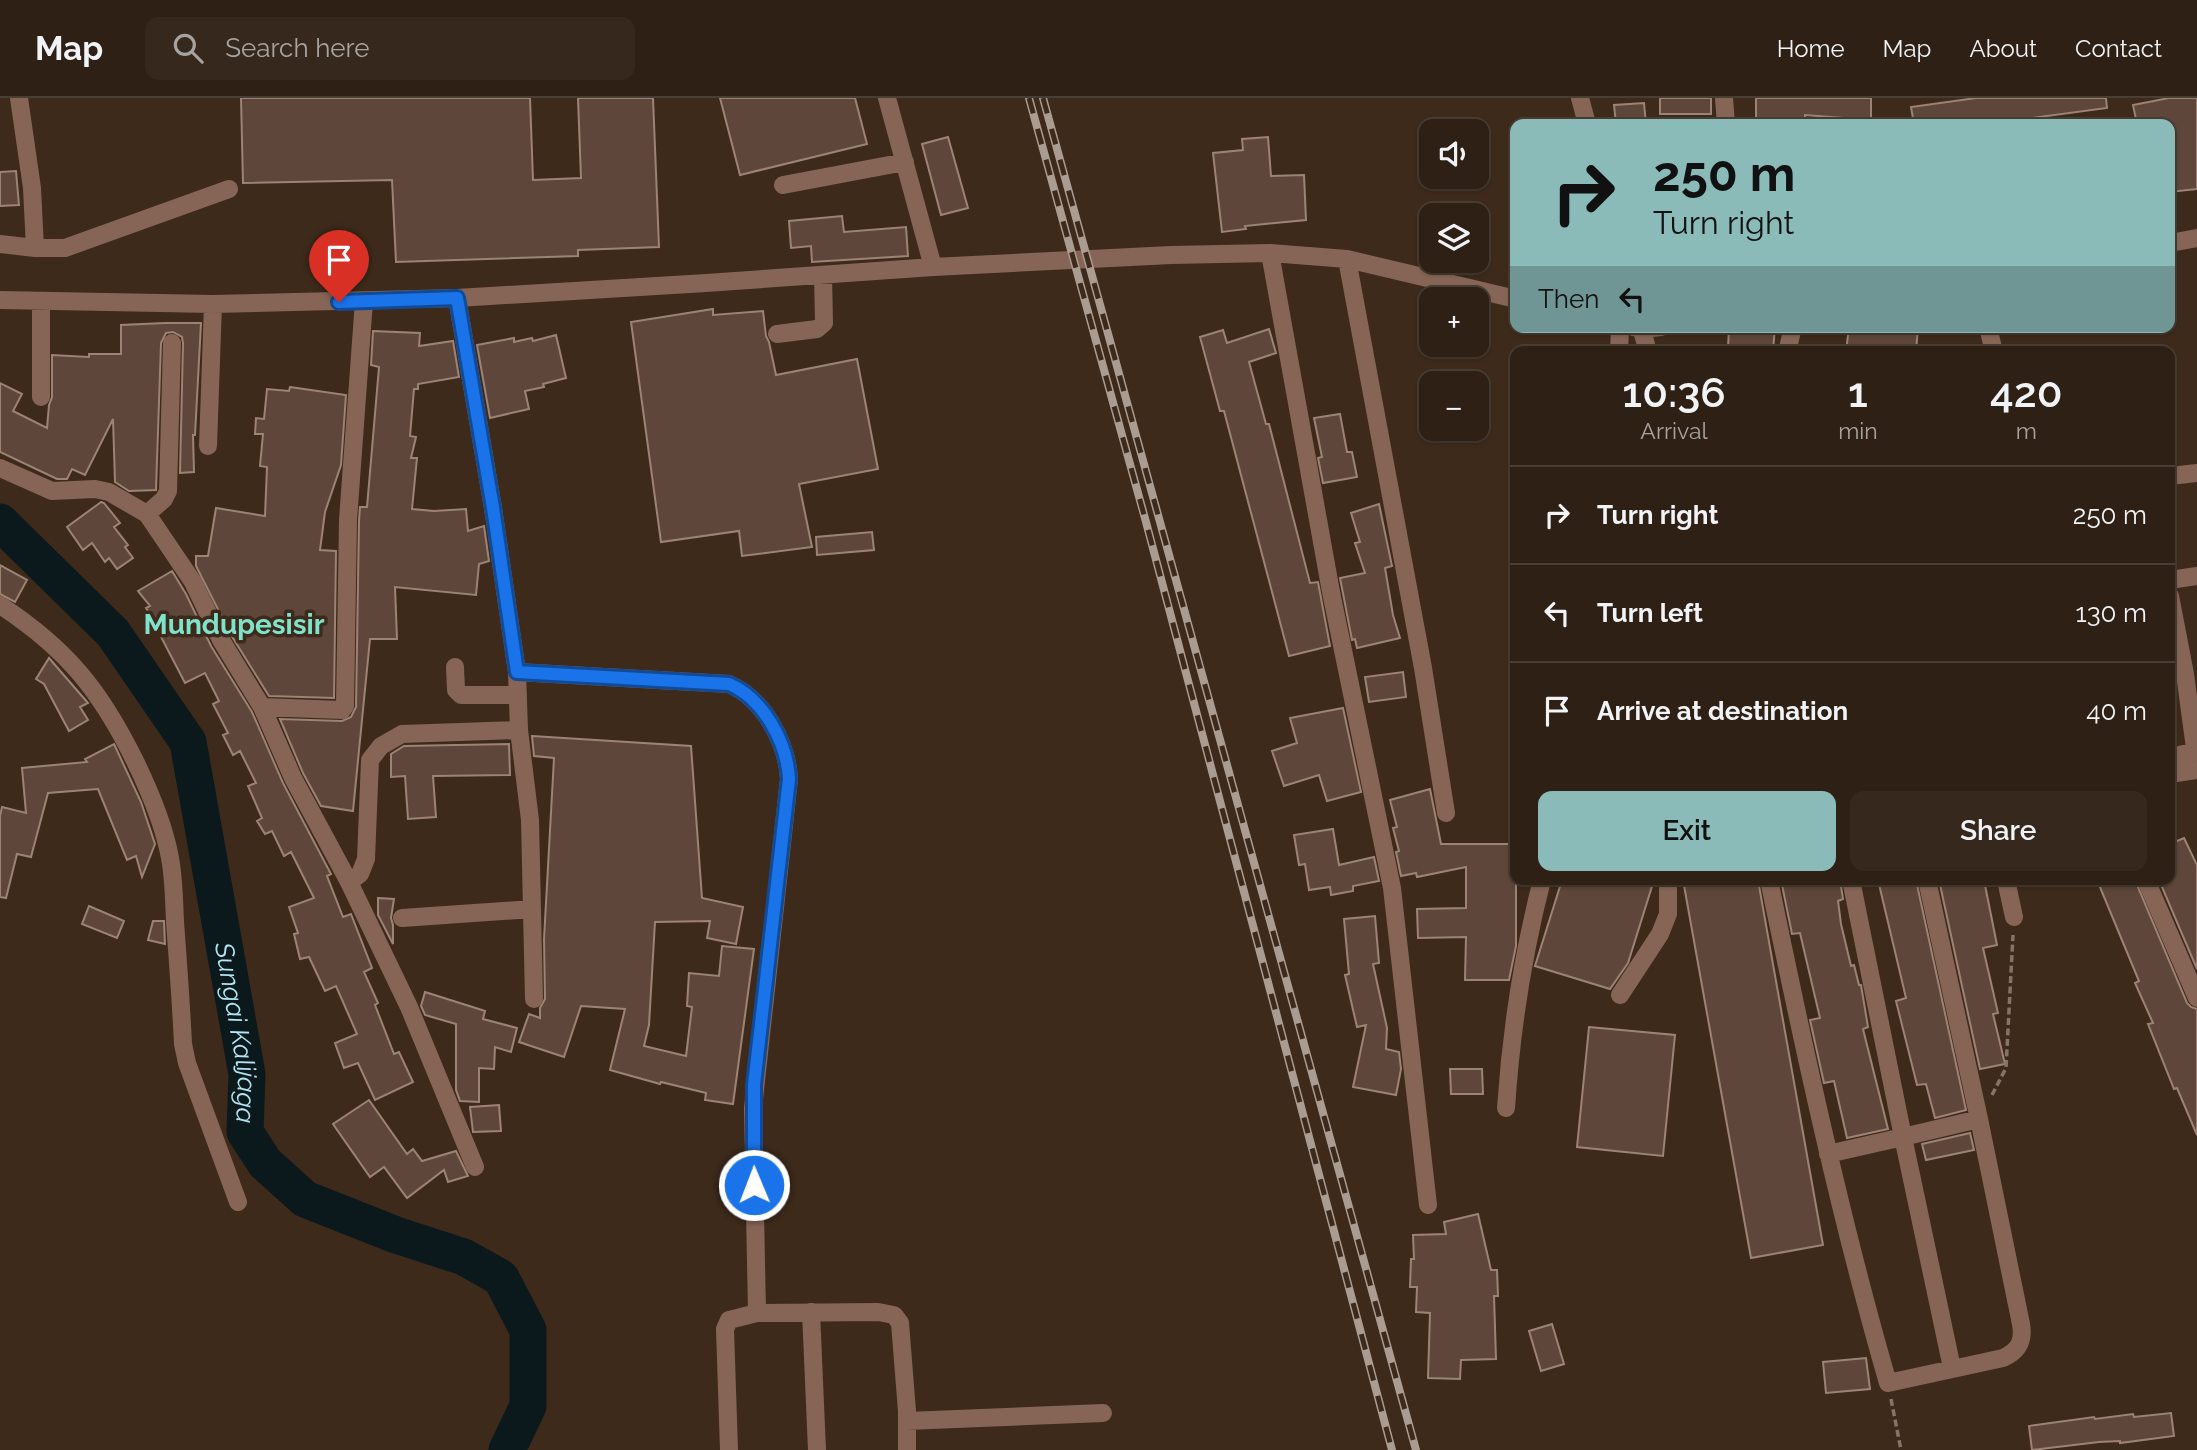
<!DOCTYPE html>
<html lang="en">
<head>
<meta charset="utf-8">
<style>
  :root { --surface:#2e2014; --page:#36281d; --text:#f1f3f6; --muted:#a7a3a0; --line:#493e34; --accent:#8bbbb9 }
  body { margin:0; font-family:Raleway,sans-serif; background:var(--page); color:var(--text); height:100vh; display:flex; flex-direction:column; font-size:26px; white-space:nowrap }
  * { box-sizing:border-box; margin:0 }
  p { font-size:23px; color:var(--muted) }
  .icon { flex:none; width:38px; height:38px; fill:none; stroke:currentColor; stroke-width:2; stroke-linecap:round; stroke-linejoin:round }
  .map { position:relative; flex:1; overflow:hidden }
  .details { position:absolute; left:1510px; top:248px; width:665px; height:539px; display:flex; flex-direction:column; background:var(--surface); border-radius:14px; box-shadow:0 2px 5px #0004,0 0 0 2px var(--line) }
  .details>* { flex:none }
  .top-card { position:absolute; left:1510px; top:21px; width:665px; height:214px; border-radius:14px; box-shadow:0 2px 5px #0004,0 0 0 2px var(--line); background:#8bbbb9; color:#111; overflow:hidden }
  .buttons { position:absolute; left:1419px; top:21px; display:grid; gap:14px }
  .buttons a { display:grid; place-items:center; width:70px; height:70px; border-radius:14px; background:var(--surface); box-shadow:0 2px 5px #0004,0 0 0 2px var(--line); font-size:35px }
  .pin { position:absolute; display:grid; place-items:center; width:60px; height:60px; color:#fff; margin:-72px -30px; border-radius:50% 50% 50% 0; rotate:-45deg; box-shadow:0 0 7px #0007 }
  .pin .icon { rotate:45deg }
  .me { position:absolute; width:77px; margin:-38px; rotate:359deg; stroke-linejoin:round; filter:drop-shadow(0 0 5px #0008) }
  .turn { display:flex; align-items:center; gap:24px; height:147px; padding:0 28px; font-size:32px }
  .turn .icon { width:91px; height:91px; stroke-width:2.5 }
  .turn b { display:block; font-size:49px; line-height:60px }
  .then { display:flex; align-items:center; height:66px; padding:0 28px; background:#0003; gap:14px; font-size:26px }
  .eta { display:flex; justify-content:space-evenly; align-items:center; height:119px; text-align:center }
  .eta b { font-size:42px; font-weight:600; line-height:49px }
  .button { display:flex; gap:14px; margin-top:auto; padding:14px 28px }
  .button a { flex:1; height:80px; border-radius:14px; background:var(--accent); color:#111; font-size:28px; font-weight:600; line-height:80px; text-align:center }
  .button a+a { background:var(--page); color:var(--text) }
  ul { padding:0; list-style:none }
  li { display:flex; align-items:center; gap:21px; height:98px; padding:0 28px; border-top:2px solid var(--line) }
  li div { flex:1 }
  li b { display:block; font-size:26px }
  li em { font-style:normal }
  header { display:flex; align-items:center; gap:42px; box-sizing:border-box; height:98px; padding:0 35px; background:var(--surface); border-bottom:2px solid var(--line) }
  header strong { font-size:33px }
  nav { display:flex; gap:38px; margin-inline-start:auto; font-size:24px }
  .search { width:490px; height:63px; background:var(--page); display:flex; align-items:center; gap:18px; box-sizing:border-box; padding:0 24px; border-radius:14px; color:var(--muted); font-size:26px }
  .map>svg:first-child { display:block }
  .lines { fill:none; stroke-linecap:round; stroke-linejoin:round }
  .river { stroke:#0b191d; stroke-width:37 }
  .building { fill:#5e473a; stroke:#9c8375; stroke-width:2 }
  .path { stroke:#847467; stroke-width:3.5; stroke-dasharray:7 3.5; stroke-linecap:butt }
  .minor { stroke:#866556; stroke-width:18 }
  .rail-casing { stroke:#ab9c91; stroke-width:8 }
  .rail { stroke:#3d2a1b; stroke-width:5; stroke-dasharray:16; stroke-linecap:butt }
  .route-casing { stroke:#114b97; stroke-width:18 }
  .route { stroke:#1a73e8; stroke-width:12 }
  .labels { text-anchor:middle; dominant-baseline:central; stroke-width:7; stroke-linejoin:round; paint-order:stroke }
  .water-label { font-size:26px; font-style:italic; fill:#b2e4f3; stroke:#3d2a1b }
  .quarter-label { font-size:28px; font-weight:bold; fill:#7fe2ca; stroke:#3d2a1b }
</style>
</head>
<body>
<header>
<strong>Map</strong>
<div class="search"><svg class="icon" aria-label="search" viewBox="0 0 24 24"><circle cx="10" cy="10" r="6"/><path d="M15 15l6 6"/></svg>Search here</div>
<nav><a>Home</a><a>Map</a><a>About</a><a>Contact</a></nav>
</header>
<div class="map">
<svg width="2197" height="1352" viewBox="0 0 2197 1352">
  <rect width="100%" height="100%" fill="#3d2a1b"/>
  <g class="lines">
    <path class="river" id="s1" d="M0 424 113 535 188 644 247 976 245 1034 265 1065 305 1101 396 1137 464 1159 501 1180 528 1232V1308L507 1352"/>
  </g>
  <path class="building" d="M241 0H530L533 82 581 80 578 0H653L659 149 578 152V158L396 164 392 82 243 85Z
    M720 0H855L867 46 740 77Z
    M1660 0H1711V16H1660Z
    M1756 0H1871V22L1805 17V20H1756Z
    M1976 0H2106L2107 10 1986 26H1914L1911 9Z
    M2169 0H2197V91L2170 94V26H2137L2133 7Z
    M1644 5 1646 26H1616L1614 7Z
    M948 39 968 110 941 117 922 46Z
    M1268 39 1271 78 1304 77 1306 122 1245 128 1246 131 1222 134 1213 55 1243 52 1242 41Z
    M16 73 19 107 0 108V74Z
    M842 118 844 134 906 129 908 158 812 164 811 148 791 150 789 123Z
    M713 211V217L763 213 766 238 769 244 776 277 857 261 878 371 799 386 812 449 742 458 739 433 661 444 631 224Z
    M165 225H201L195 337H193L194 374 180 375 183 245 182 239 173 234 166 235 161 245 156 392 129 393 115 384 113 321 85 377 72 371 67 381H57L0 354V285L22 296 13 313 47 330 49 307 52 299V257L89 259V256H121V227Z
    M1729 229H1775L1773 253 1728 250Z
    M1849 229 1884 232V229H1918L1916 254H1846Z
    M1269 231 1276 255 1249 264 1266 326H1269L1310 485 1318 484 1330 548 1289 558 1224 313H1220L1200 239 1223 232 1227 245Z
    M373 233 420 235 419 248 453 243 459 279 418 286V291H414L410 338 416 339 411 360H417L412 411 434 413 466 411 468 433 484 428 489 463 479 466 476 497 395 489 397 541H370L353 713 321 708 303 675 280 621 342 623 351 619 356 609 359 423 360 409H367L379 269 371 267Z
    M556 237 566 280 543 286 544 289 525 293 529 311 490 320 477 247 514 240V244L532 240 533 243Z
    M290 289 346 297 341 367 325 414 320 452 336 453 334 600 269 598 231 537 196 468V458H208L216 410 265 418 267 369 260 368 263 336H255L256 320 264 321 267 291 289 293Z
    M1340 316 1347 354H1352L1357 379 1323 385 1318 360 1322 359 1314 320Z
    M101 404 104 405 120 425 114 429 128 447 125 449 133 460 117 471 109 460 105 464 92 445 83 452 67 429Z
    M1379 406 1392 468 1385 470 1393 517 1400 540 1357 550 1355 541 1352 542 1340 480 1365 475 1355 445 1360 444 1351 415Z
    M872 434 874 452 817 457 816 439Z
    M0 467 27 482 15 504 0 496Z
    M172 473 186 496 211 548 252 614 283 685 331 776 327 778 343 819 351 816 372 870 364 874 378 905 375 907 394 956 399 954 413 984 375 1002 358 965 344 970 335 945 357 936 336 888 325 893 309 859 300 861 294 836 298 835 289 809 314 800 291 754 284 758 272 733 265 736 257 723 262 720 248 688 256 685 240 653 233 657 223 637 228 635 213 606 219 603 205 575 185 585 146 510 150 508 138 493Z
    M49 560 88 605 80 609 88 622 69 633 44 586 36 581Z
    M1403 574 1406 599 1369 604 1365 579Z
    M1343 610 1361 694 1327 703 1319 677 1284 688 1272 653 1297 645 1290 620Z
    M532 638 691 648 702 800 743 809 736 846 707 840 710 823 655 824 649 927 644 948 686 958 692 909 687 908 689 875 719 878 722 848 754 851 733 1006 705 1002 706 995 661 984 660 986 610 972 625 911 581 908 564 959 519 944 529 916 540 920V910L545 901 544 841 554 660 534 658Z
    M114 646 141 704 155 746 142 779 136 758 127 762 98 691 48 695 31 759 17 756 6 800 0 799V718L2 709 26 715 22 670 87 664 85 661Z
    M509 646 510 677 433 678 436 719 408 721 405 678 391 679V656L404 648Z
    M1430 691 1441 746H1516V848L1509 882H1465L1466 839 1418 840 1417 811 1466 810V769L1417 779 1416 775 1401 778 1396 754 1399 753 1393 730 1397 729 1390 702Z
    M1333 731 1339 767 1374 759 1379 783 1353 788V793L1331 797 1330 789 1309 792 1305 766 1299 767 1294 737Z
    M2184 740 2197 767V871L2159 782H2170V746Z
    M1562 782H1654L1628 865 1610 891 1535 868Z
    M1683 782H1758L1823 1147 1751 1160Z
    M1781 782H1840L1843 801 1838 803 1841 826 1851 868 1854 867 1859 887H1861L1868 929 1863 931 1888 1031 1847 1040 1834 983 1824 985 1810 922 1820 920 1800 835 1792 836Z
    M1878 782H1916L1966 1012 1935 1020 1926 986 1917 987 1896 903 1906 900Z
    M1939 782H1984L1997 847 1983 850 1998 915 1993 916 2005 966 1980 971Z
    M2097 782H2135L2187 905 2191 909 2197 911V1037L2177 990 2174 991 2148 926 2153 925 2135 885 2139 883Z
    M378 800 394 801 391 820 393 827V846L378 817Z
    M89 808 124 823 117 840 82 826Z
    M1375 818 1379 865 1373 866 1387 930 1386 951 1399 954 1401 971 1396 997 1353 989 1366 927 1357 929 1345 877 1349 876 1344 821Z
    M153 823H164L165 846 148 842Z
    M425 894 485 913 483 921 517 930 511 954 495 949 494 971 479 970V1004L460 1003 456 992V926L425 917 421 908Z
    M1589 929 1675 937 1663 1058 1577 1049Z
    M1450 971H1482L1483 996H1451Z
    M369 1002 407 1056 413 1051 422 1063 456 1053 468 1078 448 1084 444 1072 407 1100 384 1069 370 1079 333 1026Z
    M499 1007 501 1033 473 1034 470 1009Z
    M1970 1035 1974 1052 1926 1062 1922 1046Z
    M1478 1116 1491 1172H1497L1498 1198H1494L1496 1261 1461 1262 1460 1281 1428 1280 1430 1215 1416 1214 1417 1189H1410L1411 1161H1414L1413 1137 1446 1136 1444 1124Z
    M1552 1226 1564 1266 1541 1273 1529 1233Z
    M1866 1260 1870 1291 1826 1295 1823 1264Z
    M2171 1315 2174 1338 2120 1345V1343L2099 1344 2032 1352 2029 1328 2094 1319 2095 1321 2133 1316 2134 1319Z"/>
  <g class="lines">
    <path class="path" d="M1992 997 2006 970 2013 837
      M1891 1301 1901 1352"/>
    <path class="minor" d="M19 0 32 90 35 150
      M887 0 933 169
      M1580 0 1587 26
      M1724 0 1726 26
      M783 87 905 64
      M2170 145 2197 140
      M0 146 35 150H65L229 91
      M1270 155 1331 494 1392 790 1428 1107
      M1347 161 1423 570 1446 715
      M457 200 493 410 517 574 519 632 530 722 534 901
      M0 202 213 206 457 200 706 185 933 169 1171 157 1270 155 1347 161 1516 201
      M1633 229 1642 231 1661 229
      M1641 229 1648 254
      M1988 229 1994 254
      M777 236 817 231 824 225 823 177
      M1619 254 1620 229
      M1787 254 1793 229
      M41 299V203
      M208 348 213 206
      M0 370 52 393 95 391 109 394 147 416 193 484 221 542 262 609 293 680 349 784 360 776 366 761 370 662 381 648 402 636 519 632
      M2170 378 2197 375
      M147 416 164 401 168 393 172 245
      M2170 482 2197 478
      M2170 498 2185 576 2197 665
      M0 507C67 551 101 593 136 665 151 696 164 727 170 760 174 781 174 803 175 824 178 864 181 905 183 946L187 965 238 1104
      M455 569 456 592 461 597H518
      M517 574 729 586C764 601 787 645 789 681L753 1010 757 1215
      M262 609 342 612 345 608 348 422 364 203
      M2170 659 2197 653
      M2170 676 2197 672
      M1769 782C1804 951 1840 1119 1888 1285L2003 1260C2019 1253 2024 1243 2021 1226L1979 1021
      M1851 782 1903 1039 1979 1021 1927 782
      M2006 782 2014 819
      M2146 782 2197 900
      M349 784 409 909 475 1069
      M402 820 532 811
      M1620 897 1660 836 1668 816V782
      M1506 1010C1511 934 1523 856 1542 782
      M1828 1056 1903 1039 1952 1270
      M811 1214 817 1352
      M907 1323 1103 1315
      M729 1352 725 1231 729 1222 757 1215 878 1214 894 1217 900 1225 907 1313V1352"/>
    <defs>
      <path id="rail" d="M1029 0 1146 424 1392 1352
        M1043 0 1416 1352"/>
    </defs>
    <use href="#rail" class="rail-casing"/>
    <use href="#rail" class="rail"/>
  </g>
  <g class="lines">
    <defs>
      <path id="route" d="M339 204 457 200 493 410 517 574 729 586C764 601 787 645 789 681L754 987V1087"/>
    </defs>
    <use href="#route" class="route-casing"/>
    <use href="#route" class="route"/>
  </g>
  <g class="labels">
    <g class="water-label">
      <text stroke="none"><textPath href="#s1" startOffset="586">Sungai Kalijaga</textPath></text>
    </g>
    <g class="quarter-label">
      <text x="234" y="526">Mundupesisir</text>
    </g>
  </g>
</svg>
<div class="buttons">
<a><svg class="icon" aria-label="sound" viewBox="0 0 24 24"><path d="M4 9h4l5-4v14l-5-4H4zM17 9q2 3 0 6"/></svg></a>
<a><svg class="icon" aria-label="layers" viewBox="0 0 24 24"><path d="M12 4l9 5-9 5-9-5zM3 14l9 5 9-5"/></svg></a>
<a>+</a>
<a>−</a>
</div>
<div class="pin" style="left:339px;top:204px;background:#d93025"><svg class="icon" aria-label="arrive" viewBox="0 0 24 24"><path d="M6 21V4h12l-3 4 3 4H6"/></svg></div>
<svg class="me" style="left:754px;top:1087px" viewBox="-20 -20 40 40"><circle r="17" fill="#1a73e8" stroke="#fff" stroke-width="3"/><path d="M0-11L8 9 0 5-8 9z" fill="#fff"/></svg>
<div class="top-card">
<div class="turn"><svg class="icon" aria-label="right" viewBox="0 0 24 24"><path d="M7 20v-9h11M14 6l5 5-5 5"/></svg><div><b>250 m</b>Turn right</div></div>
<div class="then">Then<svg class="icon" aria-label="left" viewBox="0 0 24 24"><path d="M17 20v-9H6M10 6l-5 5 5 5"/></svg></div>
</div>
<section class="details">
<div class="eta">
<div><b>10:36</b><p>Arrival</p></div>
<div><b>1</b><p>min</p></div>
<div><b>420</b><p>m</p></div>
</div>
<ul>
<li><svg class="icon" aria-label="right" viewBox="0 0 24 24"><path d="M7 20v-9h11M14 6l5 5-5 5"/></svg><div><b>Turn right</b></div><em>250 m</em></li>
<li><svg class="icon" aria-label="left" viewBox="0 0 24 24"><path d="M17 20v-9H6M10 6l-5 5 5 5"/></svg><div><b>Turn left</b></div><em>130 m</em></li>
<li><svg class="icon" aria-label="arrive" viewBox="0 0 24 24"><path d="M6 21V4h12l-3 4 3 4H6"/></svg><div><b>Arrive at destination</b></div><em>40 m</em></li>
</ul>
<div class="button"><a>Exit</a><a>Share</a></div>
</section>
</div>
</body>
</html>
